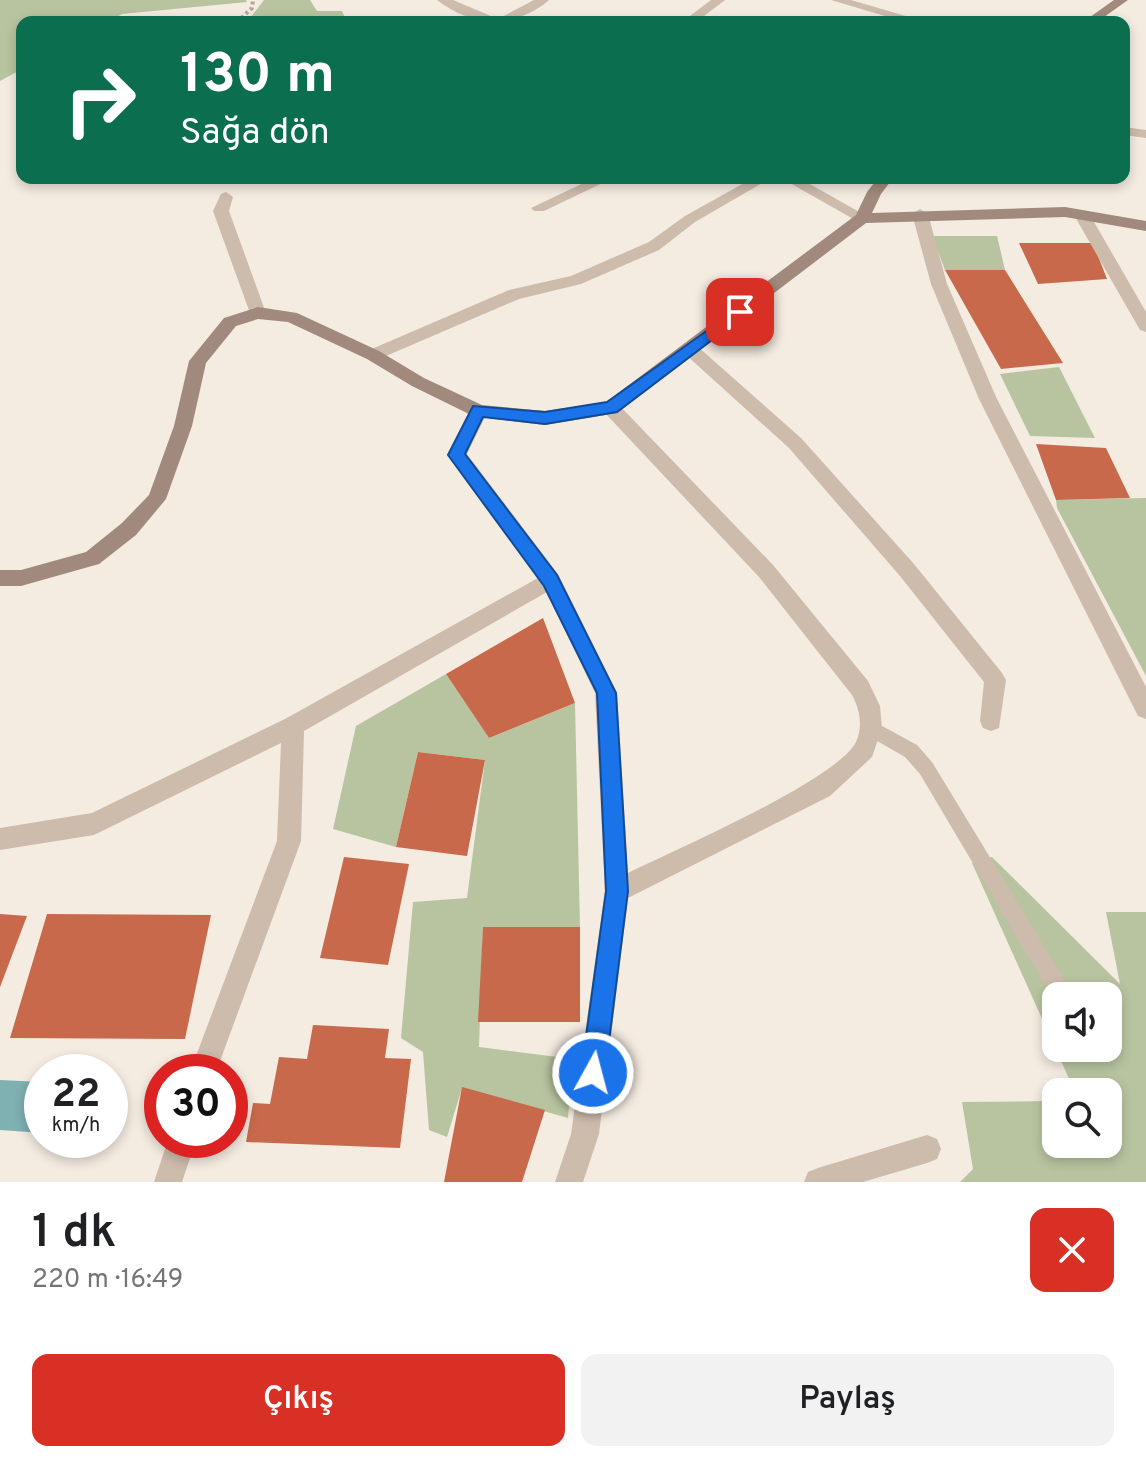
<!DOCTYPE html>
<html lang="tr">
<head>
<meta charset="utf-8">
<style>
  :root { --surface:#fff; --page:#f2f2f2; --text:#202124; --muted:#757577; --accent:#d93025 }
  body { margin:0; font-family:Overpass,sans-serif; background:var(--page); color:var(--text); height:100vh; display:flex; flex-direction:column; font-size:30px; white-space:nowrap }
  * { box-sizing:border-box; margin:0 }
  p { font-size:26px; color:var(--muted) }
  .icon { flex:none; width:44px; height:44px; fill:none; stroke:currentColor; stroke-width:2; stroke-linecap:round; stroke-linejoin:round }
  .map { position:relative; height:1182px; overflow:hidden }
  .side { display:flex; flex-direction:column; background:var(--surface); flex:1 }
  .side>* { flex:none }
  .hud { position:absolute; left:16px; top:16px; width:1114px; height:168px; border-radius:16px; box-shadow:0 4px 12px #0003; background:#0b6e4f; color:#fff; overflow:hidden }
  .fabs { position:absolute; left:1042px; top:982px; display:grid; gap:16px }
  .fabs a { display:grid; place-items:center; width:80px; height:80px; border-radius:16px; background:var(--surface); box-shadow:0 4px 12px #0003; font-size:40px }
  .speed { position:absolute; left:24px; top:1054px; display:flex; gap:16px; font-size:40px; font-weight:700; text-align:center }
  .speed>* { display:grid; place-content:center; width:104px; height:104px; border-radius:50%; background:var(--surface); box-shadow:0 4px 12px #0003; line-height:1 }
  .speed small { font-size:20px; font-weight:400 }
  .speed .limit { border:12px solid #d22; background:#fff; color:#111 }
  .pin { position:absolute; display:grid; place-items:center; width:68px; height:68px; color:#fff; margin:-34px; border-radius:16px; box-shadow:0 4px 12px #0006 }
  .me { position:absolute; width:88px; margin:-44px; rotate:7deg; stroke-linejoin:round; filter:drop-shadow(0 0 6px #0008) }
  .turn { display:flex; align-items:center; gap:28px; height:168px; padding:0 32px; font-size:36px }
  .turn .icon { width:104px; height:104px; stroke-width:2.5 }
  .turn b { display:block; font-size:56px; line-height:68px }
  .round { display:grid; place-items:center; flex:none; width:84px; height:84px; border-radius:16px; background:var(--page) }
  .summary { display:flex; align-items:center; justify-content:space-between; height:136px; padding:0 32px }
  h1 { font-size:48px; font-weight:600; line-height:60px }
  .primary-button { display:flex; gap:16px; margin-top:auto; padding:16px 32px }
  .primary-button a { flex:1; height:92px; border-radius:16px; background:var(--accent); color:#fff; font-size:32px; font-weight:600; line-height:92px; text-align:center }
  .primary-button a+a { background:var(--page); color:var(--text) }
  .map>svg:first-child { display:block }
  .green { fill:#b8c4a0; fill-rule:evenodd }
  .water { fill:#7fb0b2 }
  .building { fill:#c8694b }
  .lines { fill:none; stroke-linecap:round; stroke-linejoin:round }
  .path { stroke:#b9a596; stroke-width:4; stroke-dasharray:3 3; stroke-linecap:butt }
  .lane { fill:#cdbbac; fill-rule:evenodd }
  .street { fill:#cdbbac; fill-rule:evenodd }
  .secondary { fill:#a18a7d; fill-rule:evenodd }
  .route { fill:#1a73e8; stroke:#114b97; stroke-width:2 }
</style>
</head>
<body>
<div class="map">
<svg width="1146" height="1182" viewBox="0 0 1146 1182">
  <rect width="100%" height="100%" fill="#f4ebe1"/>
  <path class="green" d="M0 0H246L247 2 122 14 108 22H22V69L0 81Z
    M264 0H310L317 11H342L347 22H247Z
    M932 236H997L1005 270H945Z
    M1059 367 1095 438 1030 436 1000 374Z
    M1146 498V676L1057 508 1056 500Z
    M446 674 489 738 575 703 580 927H483L479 1047 573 1059 568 1118 462 1088 447 1137 429 1130 423 1052 401 1038 413 902 467 898 485 760 418 752 396 847 333 829 356 726Z
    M992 857 1120 984 1106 912H1146V1182H960L973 1169 962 1102 1056 1101V1144H1108V1092H1075L972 863ZM1056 996H1108V1048H1056Z"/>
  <path class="water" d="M0 1080 42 1082V1133L0 1130Z"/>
  <path class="building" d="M1019 243H1093L1107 279 1038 284Z
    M945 270H1005L1063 363 1001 369Z
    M1036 444 1106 448 1130 498 1056 500Z
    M543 618 575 703 489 738 446 674Z
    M418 752 485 760 467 856 396 847Z
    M344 857 409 864 388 965 320 958Z
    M0 914 27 916 0 987Z
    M47 914 211 915 185 1039 10 1038Z
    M483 927H580V1022H478Z
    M313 1025 389 1029 385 1058 411 1059 400 1148 246 1142 253 1103 270 1104 279 1057 307 1059Z
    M462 1087 545 1110 522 1182H444Z"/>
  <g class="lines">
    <path class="path" d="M237 22 252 8 253 0"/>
    <path class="lane" d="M871 720 917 745 932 762 1065 981 1068 988 1065 995 1056 997 1051 995 920 774 905 757 865 734 862 728 865 722Z"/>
    <path class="street" d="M437 0H453L498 19 534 0H549C516 29 471 27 437 0Z
      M711 0H725L696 22H682Z
      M831 0H851L926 22H905Z
      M1124 127 1146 130V138L1124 135Z
      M594 178H613L544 211H534L531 208Z
      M753 178H771L695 222 659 250 581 284 519 299 379 359H367L365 355 367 351 509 290 571 276 649 242 685 216Z
      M781 178H799L870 218 867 221H857Z
      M226 192 233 197 229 211 266 313 258 319 250 313 213 211 221 194Z
      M920 209 928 214 947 284 997 399 1146 687V719L1138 716 979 399 931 284 912 214Z
      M1082 210 1090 215 1146 312V332L1140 330 1074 215Z
      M691 344 697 346 801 438 914 564 1002 673 1006 680 999 728 991 731 983 728 980 721 984 682 900 576 789 448 685 354 683 350 685 346Z
      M611 401 617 403 773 565 868 681 880 706 882 728 872 757 830 796 628 898 599 1134 583 1182H555L571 1134 605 891 595 693 547 592 304 731 301 841 216 1072H190L277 841 281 743 94 835 0 850V828L92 813 285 719 538 578 448 455 473 406 479 404 488 411 467 454 558 574 617 693 628 873C673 851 837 780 856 742 863 727 860 709 852 695L759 577 605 413 602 408 605 403Z
      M927 1135 937 1139 941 1149 937 1159 927 1163 863 1182H804L808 1172 818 1168Z
      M168 1140H196L182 1182H154Z"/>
    <path class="secondary" d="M1114 0H1128L1097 22H1083Z
      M878 178H893L881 194 872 213 1065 207 1146 221V231L1065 217 866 223 617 413 545 425 473 416 412 386 367 359 288 322 258 319 236 326 206 363 192 426 166 499 136 535 99 564 21 586H0V570H21L86 552 122 523 149 495 174 426 189 361 224 318 258 307 297 313 379 351 424 378 482 405 545 411 606 402 856 215 867 192Z"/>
  </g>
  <path class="route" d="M740 307 745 308V315L617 412 545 424 483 417 465 454 557 575 616 693 628 891 605 1073 602 1082 593 1085 585 1082 581 1073 606 891 597 693 544 586 448 455 473 406 545 412 607 402Z"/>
</svg>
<div class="fabs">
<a><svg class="icon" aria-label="sound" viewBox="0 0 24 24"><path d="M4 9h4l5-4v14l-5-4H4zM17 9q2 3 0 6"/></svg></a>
<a><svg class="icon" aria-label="search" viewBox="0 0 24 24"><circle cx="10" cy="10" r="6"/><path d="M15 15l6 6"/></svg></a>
</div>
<div class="speed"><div>22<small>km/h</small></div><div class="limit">30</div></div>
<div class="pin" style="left:740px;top:312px;background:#d93025"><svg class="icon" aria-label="arrive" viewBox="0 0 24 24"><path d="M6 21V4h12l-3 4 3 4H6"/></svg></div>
<svg class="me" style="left:593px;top:1073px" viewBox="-20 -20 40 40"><circle r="17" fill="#1a73e8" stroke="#fff" stroke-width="3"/><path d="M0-11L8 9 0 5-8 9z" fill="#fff"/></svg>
<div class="hud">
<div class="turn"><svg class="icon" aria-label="right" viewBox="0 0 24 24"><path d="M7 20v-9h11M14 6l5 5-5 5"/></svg><div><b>130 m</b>Sağa dön</div></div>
</div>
</div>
<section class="side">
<div class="summary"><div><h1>1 dk</h1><p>220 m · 16:49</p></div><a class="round" style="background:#d93025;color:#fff"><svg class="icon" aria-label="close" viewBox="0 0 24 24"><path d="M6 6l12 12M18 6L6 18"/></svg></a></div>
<div class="primary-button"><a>Çıkış</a><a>Paylaş</a></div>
</section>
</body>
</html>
